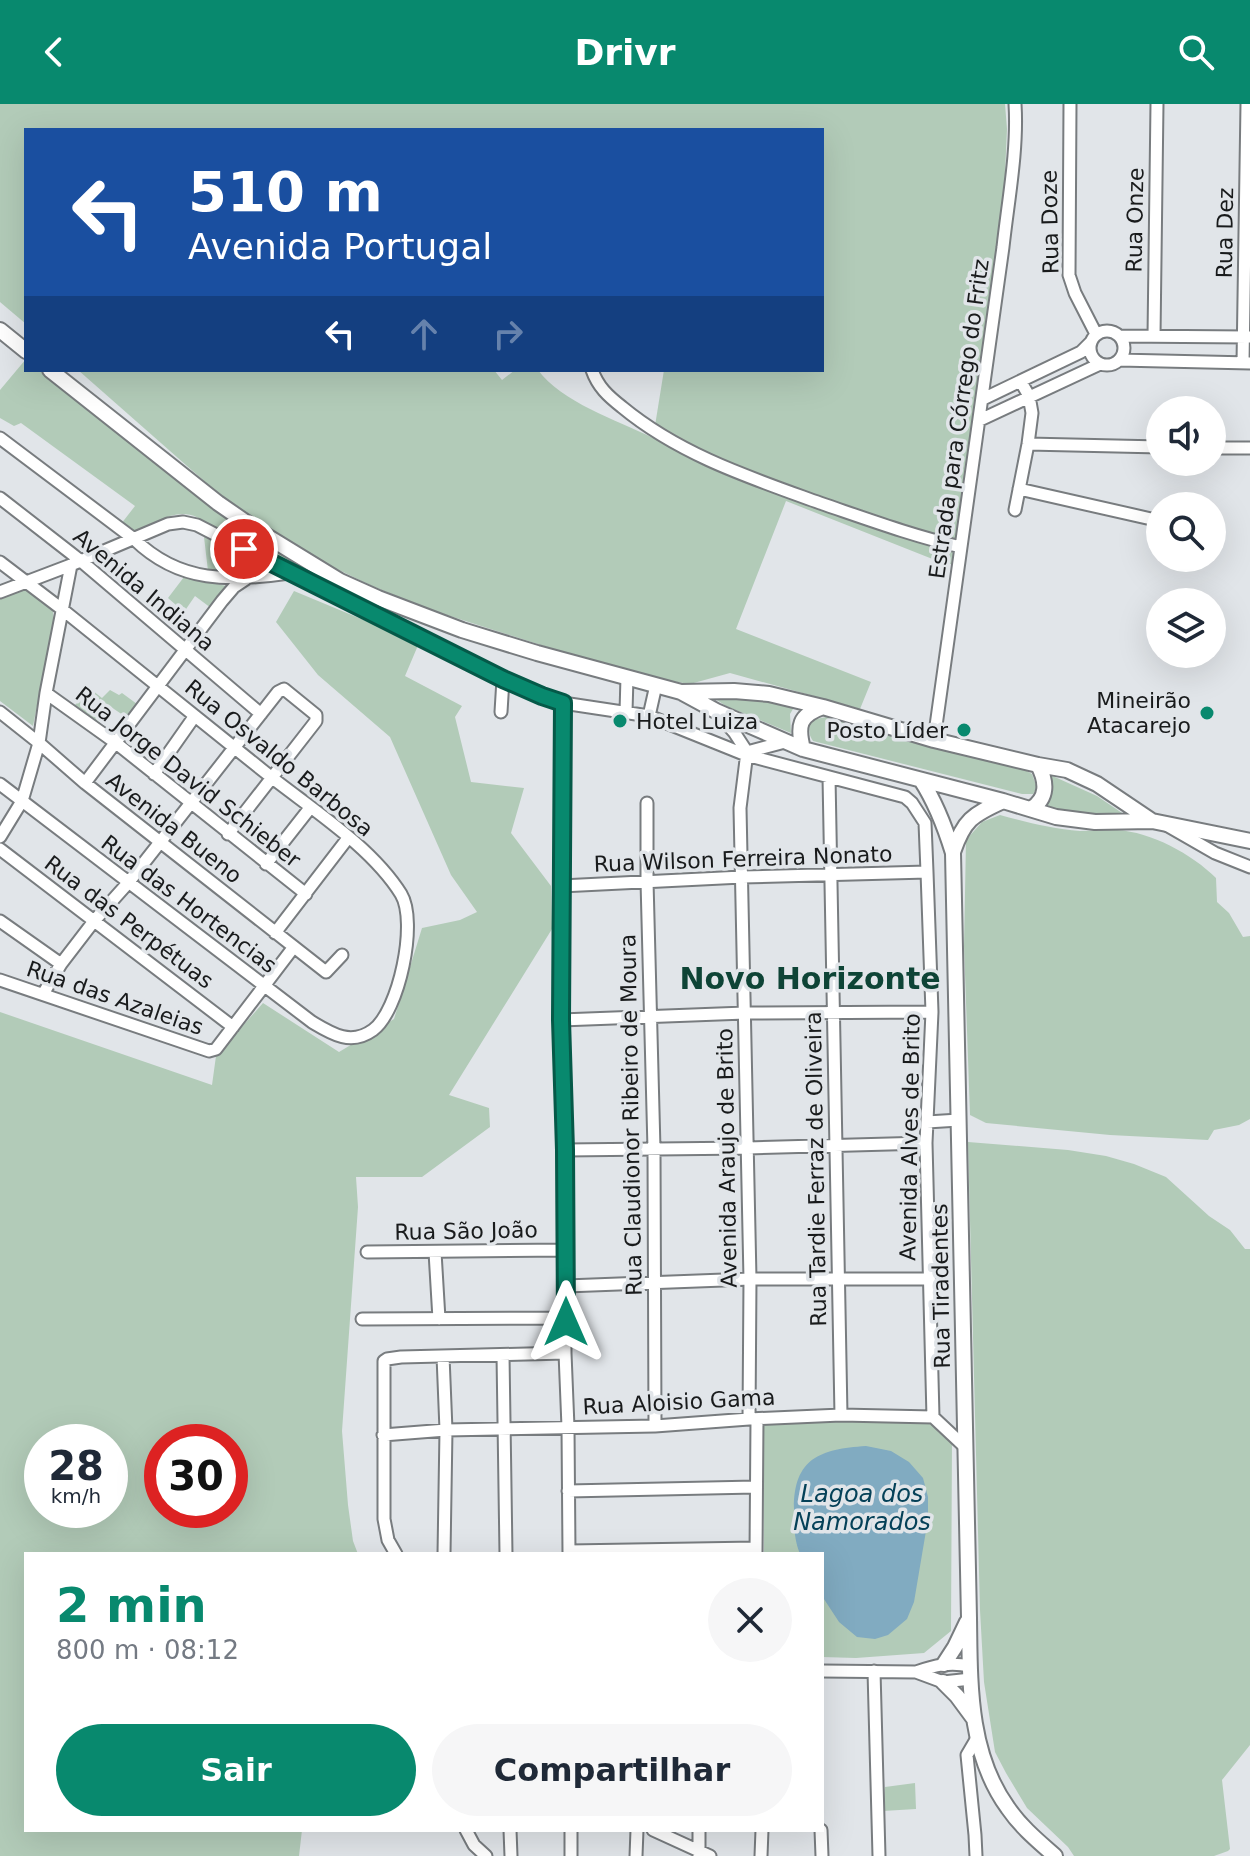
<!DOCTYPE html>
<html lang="pt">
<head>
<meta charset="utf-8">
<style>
  :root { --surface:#fff; --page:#f6f6f7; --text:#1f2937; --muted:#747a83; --accent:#08896e }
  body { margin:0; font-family:"DejaVu Sans",sans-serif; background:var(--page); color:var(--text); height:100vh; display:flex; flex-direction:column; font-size:30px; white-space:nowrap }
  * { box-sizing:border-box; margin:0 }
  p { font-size:26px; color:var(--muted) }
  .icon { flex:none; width:44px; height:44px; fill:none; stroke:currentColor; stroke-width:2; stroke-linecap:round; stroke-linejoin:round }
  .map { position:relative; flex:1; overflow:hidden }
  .sheet { position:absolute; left:24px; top:1448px; width:800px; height:280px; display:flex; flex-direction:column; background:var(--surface); border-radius:0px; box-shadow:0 8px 32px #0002 }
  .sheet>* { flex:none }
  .guide { position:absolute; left:24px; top:24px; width:800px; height:244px; border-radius:0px; box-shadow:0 8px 32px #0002; background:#1a4fa0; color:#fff; overflow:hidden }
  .tools { position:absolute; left:1146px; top:292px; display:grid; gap:16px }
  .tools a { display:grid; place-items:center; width:80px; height:80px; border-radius:50%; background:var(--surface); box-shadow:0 8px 32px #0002; font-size:40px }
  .speed { position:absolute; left:24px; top:1320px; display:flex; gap:16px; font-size:40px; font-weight:700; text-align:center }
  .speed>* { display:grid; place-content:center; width:104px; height:104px; border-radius:50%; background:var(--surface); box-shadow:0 8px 32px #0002; line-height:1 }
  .speed small { font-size:20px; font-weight:400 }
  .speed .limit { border:12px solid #d22; background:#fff; color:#111 }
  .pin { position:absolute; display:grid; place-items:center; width:68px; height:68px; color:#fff; margin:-34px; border:4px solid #fff; border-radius:50%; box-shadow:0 2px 8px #0007 }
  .me { position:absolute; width:88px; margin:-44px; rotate:0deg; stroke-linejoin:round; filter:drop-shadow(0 0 6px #0008) }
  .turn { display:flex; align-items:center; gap:28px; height:168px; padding:0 32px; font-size:36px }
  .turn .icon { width:104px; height:104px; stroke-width:2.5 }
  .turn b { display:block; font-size:56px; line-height:68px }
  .lanes { display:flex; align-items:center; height:76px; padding:0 32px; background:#0003; justify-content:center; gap:40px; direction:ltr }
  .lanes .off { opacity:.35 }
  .round { display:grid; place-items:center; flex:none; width:84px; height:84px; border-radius:42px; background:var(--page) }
  .head { display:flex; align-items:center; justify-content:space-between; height:136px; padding:0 32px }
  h1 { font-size:48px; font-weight:800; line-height:60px; color:var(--accent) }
  .cta { display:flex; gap:16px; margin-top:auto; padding:16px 32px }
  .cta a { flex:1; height:92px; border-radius:48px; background:var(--accent); color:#fff; font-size:32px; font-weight:800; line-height:92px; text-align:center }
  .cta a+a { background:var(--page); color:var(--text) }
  header { display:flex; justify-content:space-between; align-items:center; height:104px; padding:0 32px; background:var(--accent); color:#fff; font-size:36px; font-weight:800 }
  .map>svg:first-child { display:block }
  .green { fill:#b2cbb8; fill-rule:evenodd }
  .water { fill:#81abc1 }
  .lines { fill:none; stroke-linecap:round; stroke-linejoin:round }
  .minor-casing { stroke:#787c7f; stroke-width:15 }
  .major-casing { stroke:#787c7f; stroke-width:18 }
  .minor { stroke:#fff; stroke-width:11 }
  .major { stroke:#fff; stroke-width:14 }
  .route-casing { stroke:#055948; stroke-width:20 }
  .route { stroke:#08896e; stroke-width:14 }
  .poi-dot { fill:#08896e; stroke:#e1e5e9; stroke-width:3 }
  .labels { text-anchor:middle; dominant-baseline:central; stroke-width:7; stroke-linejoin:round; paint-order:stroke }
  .street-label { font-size:22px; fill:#191b1c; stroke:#e1e5e9 }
  .poi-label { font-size:22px; fill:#191b1c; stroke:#e1e5e9; text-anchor:end }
  .water-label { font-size:24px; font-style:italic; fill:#054158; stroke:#e1e5e9 }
  .district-label { font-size:30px; font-weight:bold; fill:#0e4436; stroke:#e1e5e9 }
</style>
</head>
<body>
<header><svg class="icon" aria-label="back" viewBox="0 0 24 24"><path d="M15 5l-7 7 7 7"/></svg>Drivr<svg class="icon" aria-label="search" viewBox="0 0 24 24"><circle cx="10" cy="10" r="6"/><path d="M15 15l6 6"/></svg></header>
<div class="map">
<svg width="1250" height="1752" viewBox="0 0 1250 1752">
  <rect width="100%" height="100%" fill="#e1e5e9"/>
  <path class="green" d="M0 0H1005L1007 25 1004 92 954 461 935 456 786 397 736 525 871 578 860 605 730 569 690 580 671 577 569 550 425 504 370 481 316 455 220 391 78 266H494L502 276 515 266H538C561 298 617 316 653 334L664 266H822V26H26V220L0 198Z
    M26 255V266H41L217 408 293 456 277 458 214 425C183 396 164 415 133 430L121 420 135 402 21 319 14 322 0 314V286Z
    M204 433 263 460 208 467Z
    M184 473 231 483 211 504 195 492 184 508 168 494Z
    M24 481 52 501 54 516 33 622 0 597V491Z
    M294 487 419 539 405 572 462 602 455 613 471 678 524 684 511 729 551 782 552 825 449 991 489 1004 490 1023 422 1073H356L358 1103 342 1327 348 1401 353 1437 358 1450H26V1726H302L299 1752H0V908L212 981 216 952 263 899 339 948 394 915 422 824 460 816 477 808 451 771 390 633 318 571 276 518ZM42 1338H110V1406H42ZM162 1338H230V1406H162Z
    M88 583 102 594 110 586 119 591 122 589 137 600 126 613 111 603 98 619 75 601Z
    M709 591 765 593 796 600 790 610 791 629 726 602Z
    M826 613 1025 666 1032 670 1037 684 1033 690H1022L813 637C808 630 809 624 811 616Z
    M1046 669 1097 692 1125 711 1071 709 1046 704 1053 685Z
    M1000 711C1026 718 1053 725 1080 727 1092 727 1105 725 1117 726 1151 728 1192 750 1216 774L1217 798 1229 809 1243 833 1250 832V1015L1239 1021 1214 1026 1208 1036 1110 1031 986 1019 970 1011 964 842 966 736 982 718Z
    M968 1038 1068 1046 1106 1052 1134 1060 1166 1073 1209 1112 1230 1126 1245 1145H1250V1641L1222 1676 1230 1745 1228 1747 1214 1752H1074L1068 1743 1027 1704 1006 1669 995 1648 984 1578 980 1506Z
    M870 1315 928 1317 952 1335 951 1527 924 1549 856 1554 822 1553V1450H764L763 1320Z
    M915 1679 916 1705 883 1707 885 1683Z"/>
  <path class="water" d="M866 1342 891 1347 909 1358 923 1374 928 1393V1415L914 1498 907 1515 888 1531 875 1535 857 1533 839 1518 822 1492V1450H800C794 1435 794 1422 794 1407 793 1355 819 1345 866 1342Z"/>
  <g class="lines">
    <defs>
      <path id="minor" d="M1070 0 1069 171 1075 189 1096 230
        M1090 244a17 17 0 1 1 34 0a17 17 0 1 1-34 0Z
        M1119 232 1249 233
        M1154 232 1157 0
        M1119 256 1250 259
        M1243 259 1247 0
        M592 266C598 283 608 292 622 303 680 351 751 374 820 399 867 415 913 432 961 443
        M983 295 1081 248 1091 238
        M980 316 1100 260
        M0 334 134 435C180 480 230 477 290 469
        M1028 340 1160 343
        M1212 344H1250
        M1019 385 1160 417
        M0 394 81 457 261 610
        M1015 406 1028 340 1032 309 1029 292 1021 278
        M0 458C21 474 42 490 63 506 131 560 198 615 266 669 310 704 371 742 401 790 418 818 399 907 373 926 351 942 332 930 312 918L0 680
        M0 488 71 461 168 420 183 418 197 421 290 469 503 575 542 592 563 599 649 612 746 651 905 693 912 699 925 719 927 768 932 908 926 1039 933 1313
        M46 589 116 639 306 790
        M563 599 561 916 565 1046V1249L568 1323 569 1450
        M0 608 39 639 85 679 326 868 342 851
        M501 608 503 575
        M626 608 627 573
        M718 610 734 628 747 648 740 704 750 1175 749 1315
        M649 612 656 581
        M934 636 1003 143C1008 97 1018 46 1015 0
        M747 648 785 638
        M154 670 194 613
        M829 673 841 1311
        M85 679 222 497 234 483 246 475
        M647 699V777L654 1045 655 1322
        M1168 722 1215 749 1250 763
        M0 733 22 697 39 639 46 589 71 461
        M0 745 233 923
        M266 760 310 704
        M561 782 742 773 927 768
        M0 817 61 860
        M275 829 348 734
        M0 876 209 947 216 945 293 844
        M43 890 61 860 94 817 128 779 278 588 284 585 316 611V617L228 730
        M561 916 745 909 932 908
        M927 1018 959 1016
        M565 1046 748 1044 926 1039
        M367 1148 566 1146
        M435 1148 439 1215
        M566 1182 750 1175H929
        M362 1215 566 1214
        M503 1251 506 1450
        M443 1252 446 1326 444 1450
        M383 1331 446 1326 655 1322 749 1315 841 1311 933 1313 965 1343
        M568 1387 755 1383
        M569 1447 756 1444
        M396 1450 388 1436 384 1415V1257L387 1255 401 1253 565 1249
        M756 1450 757 1315
        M822 1567 916 1568 943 1578 971 1575
        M874 1567 879 1752
        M916 1568C935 1561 950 1558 970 1562
        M466 1726 474 1741 486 1752
        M510 1726 511 1752
        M571 1726V1752
        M653 1726 710 1752
        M821 1726 822 1752
        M636 1752 637 1726
        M699 1752V1726
        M761 1752 762 1726
        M976 1752 975 1731 967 1651 977 1634"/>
      <path id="major" d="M0 226 26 247
        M50 266 218 399 260 428 340 477 378 494 462 526 537 549 681 588 716 607 803 645 1003 697 1056 713 1095 718 1152 717 1250 737
        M681 588 734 587 769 590 823 603 934 636 1038 661 1067 666 1097 680 1152 717
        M803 645C797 622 799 611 823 603
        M921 676C936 699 945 723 953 749L969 1514C970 1579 968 1649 1008 1704 1021 1723 1038 1737 1055 1752
        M1031 705C1048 694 1047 678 1038 661
        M953 748C964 716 972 711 1003 697
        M944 1560 955 1543 967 1518
        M943 1578 957 1592 974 1615"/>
    </defs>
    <use href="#minor" class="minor-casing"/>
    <use href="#major" class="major-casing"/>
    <use href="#minor" class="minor"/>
    <use href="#major" class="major"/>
  </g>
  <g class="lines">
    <defs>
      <path id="route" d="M244 445 503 575 542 592 563 599 561 916 565 1046 566 1218"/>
    </defs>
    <use href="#route" class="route-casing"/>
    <use href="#route" class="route"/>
  </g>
  <g class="poi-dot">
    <circle cx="1207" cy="609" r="8"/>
    <circle cx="620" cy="617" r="8"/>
    <circle cx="964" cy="626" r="8"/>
  </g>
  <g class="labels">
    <g class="street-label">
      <text transform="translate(1135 116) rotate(-89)">Rua Onze</text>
      <text transform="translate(1050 118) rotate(-91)">Rua Doze</text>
      <text transform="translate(1225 129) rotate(-89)">Rua Dez</text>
      <text transform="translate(959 315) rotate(-82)">Estrada para Córrego do Fritz</text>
      <text transform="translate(144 486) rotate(40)">Avenida Indiana</text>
      <text transform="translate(279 654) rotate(39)">Rua Osvaldo Barbosa</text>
      <text transform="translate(188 673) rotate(38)">Rua Jorge David Schieber</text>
      <text transform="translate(174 724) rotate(38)">Avenida Bueno</text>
      <text transform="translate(743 755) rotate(-2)">Rua Wilson Ferreira Nonato</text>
      <text transform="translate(189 800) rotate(37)">Rua das Hortencias</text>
      <text transform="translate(129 818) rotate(37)">Rua das Perpétuas</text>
      <text transform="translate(115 894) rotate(19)">Rua das Azaleias</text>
      <text transform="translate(631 1011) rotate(-91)">Rua Claudionor Ribeiro de Moura</text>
      <text transform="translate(910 1033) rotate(-89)">Avenida Alves de Brito</text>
      <text transform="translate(727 1054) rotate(-91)">Avenida Araujo de Brito</text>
      <text transform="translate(816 1065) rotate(-91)">Rua Tardie Ferraz de Oliveira</text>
      <text transform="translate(466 1127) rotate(-1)">Rua São João</text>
      <text transform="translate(941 1182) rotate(-91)">Rua Tiradentes</text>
      <text transform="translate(679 1298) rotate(-3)">Rua Aloisio Gama</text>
    </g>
    <g class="poi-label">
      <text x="1191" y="596">Mineirão<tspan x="1191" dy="25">Atacarejo</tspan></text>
      <text x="636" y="617" text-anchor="start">Hotel Luiza</text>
      <text x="948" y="626">Posto Líder</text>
    </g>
    <g class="water-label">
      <text x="862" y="1390">Lagoa dos<tspan x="862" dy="28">Namorados</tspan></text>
    </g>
    <g class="district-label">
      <text x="810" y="874">Novo Horizonte</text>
    </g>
  </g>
</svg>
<div class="tools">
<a><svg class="icon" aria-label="sound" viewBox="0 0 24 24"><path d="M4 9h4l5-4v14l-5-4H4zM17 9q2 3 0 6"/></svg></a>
<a><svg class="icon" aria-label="search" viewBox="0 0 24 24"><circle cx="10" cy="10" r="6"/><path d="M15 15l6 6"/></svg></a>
<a><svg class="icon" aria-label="layers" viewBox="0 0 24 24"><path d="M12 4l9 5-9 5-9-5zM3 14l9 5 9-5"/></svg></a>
</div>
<div class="speed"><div>28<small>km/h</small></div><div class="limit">30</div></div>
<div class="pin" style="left:244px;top:445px;background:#d93025"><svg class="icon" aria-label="arrive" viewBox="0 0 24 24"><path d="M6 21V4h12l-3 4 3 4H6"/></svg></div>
<svg class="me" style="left:566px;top:1218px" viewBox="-20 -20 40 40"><path d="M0-17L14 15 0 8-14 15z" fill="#08896e" stroke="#fff" stroke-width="4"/></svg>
<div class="guide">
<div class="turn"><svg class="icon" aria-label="left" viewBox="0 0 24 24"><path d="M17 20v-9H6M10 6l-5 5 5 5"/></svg><div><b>510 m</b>Avenida Portugal</div></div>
<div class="lanes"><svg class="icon" aria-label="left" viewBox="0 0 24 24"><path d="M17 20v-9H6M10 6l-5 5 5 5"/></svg><svg class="icon off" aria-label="ahead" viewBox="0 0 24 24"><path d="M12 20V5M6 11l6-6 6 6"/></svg><svg class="icon off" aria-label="right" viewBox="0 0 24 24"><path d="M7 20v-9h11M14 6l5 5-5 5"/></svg></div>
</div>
<section class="sheet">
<div class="head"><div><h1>2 min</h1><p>800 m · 08:12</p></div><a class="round"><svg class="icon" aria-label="close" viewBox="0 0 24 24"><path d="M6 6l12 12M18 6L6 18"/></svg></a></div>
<div class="cta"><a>Sair</a><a>Compartilhar</a></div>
</section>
</div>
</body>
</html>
